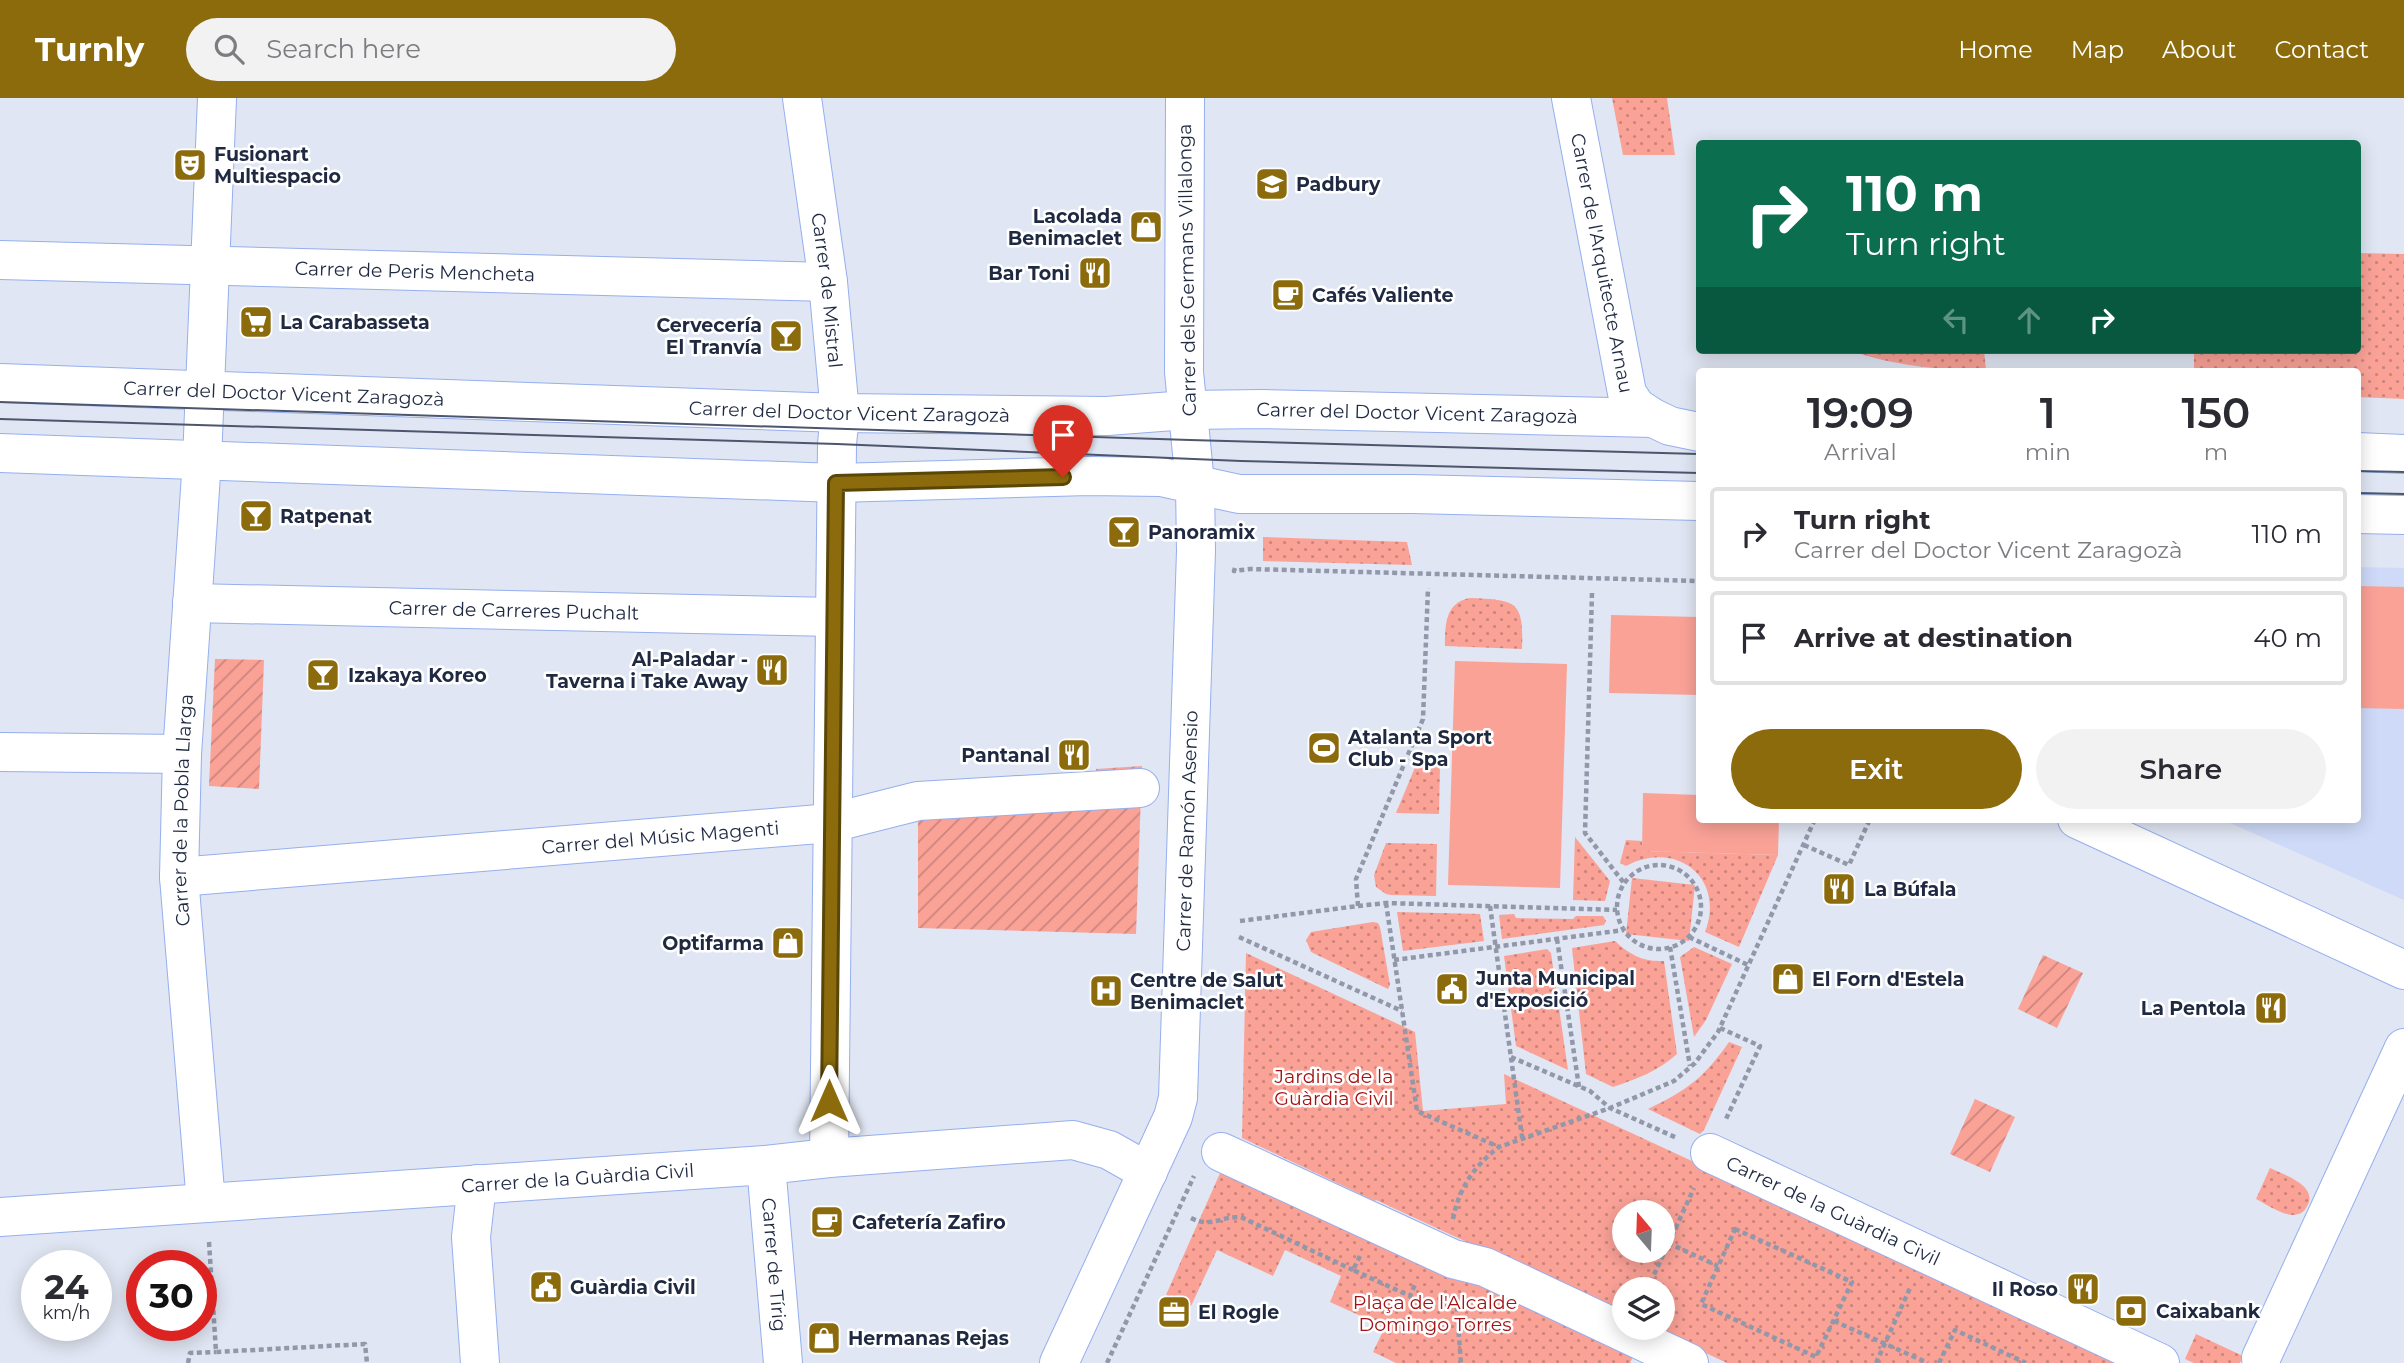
<!DOCTYPE html>
<html lang="en">
<head>
<meta charset="utf-8">
<style>
  :root { --surface:#fff; --page:#f2f2f3; --text:#2b2b33; --muted:#7c7c81; --line:#e1e1e2; --accent:#8b6b0b }
  body { margin:0; font-family:Montserrat,sans-serif; background:var(--page); color:var(--text); height:100vh; display:flex; flex-direction:column; font-size:26px; white-space:nowrap }
  * { box-sizing:border-box; margin:0 }
  p { font-size:23px; color:var(--muted) }
  .icon { flex:none; width:38px; height:38px; fill:none; stroke:currentColor; stroke-width:2; stroke-linecap:round; stroke-linejoin:round }
  .map { position:relative; flex:1; overflow:hidden }
  .sheet { position:absolute; left:1696px; top:270px; width:665px; height:455px; display:flex; flex-direction:column; background:var(--surface); border-radius:7px; box-shadow:0 4px 18px #0003 }
  .sheet>* { flex:none }
  .hud { position:absolute; left:1696px; top:42px; width:665px; height:214px; border-radius:7px; box-shadow:0 4px 18px #0003; background:#0b6e4f; color:#fff; overflow:hidden }
  .needle { width:46px; rotate:341deg }
  .tools { position:absolute; left:1612px; top:1102px; display:grid; gap:14px }
  .tools a { display:grid; place-items:center; width:63px; height:63px; border-radius:50%; background:var(--surface); box-shadow:0 4px 18px #0003; font-size:35px }
  .speed { position:absolute; left:21px; top:1152px; display:flex; gap:14px; font-size:35px; font-weight:700; text-align:center }
  .speed>* { display:grid; place-content:center; width:91px; height:91px; border-radius:50%; background:var(--surface); box-shadow:0 4px 18px #0003; line-height:1 }
  .speed small { font-size:18px; font-weight:400 }
  .speed .limit { border:10px solid #d22; background:#fff; color:#111 }
  .pin { position:absolute; display:grid; place-items:center; width:60px; height:60px; color:#fff; margin:-72px -30px; border-radius:50% 50% 50% 0; rotate:-45deg; box-shadow:0 0 7px #0007 }
  .pin .icon { rotate:45deg }
  .me { position:absolute; width:77px; margin:-38px; rotate:0deg; stroke-linejoin:round; filter:drop-shadow(0 0 5px #0008) }
  .turn { display:flex; align-items:center; gap:24px; height:147px; padding:0 35px; font-size:32px }
  .turn .icon { width:91px; height:91px; stroke-width:2.5 }
  .turn b { display:block; font-size:49px; line-height:60px }
  .lanes { display:flex; align-items:center; height:66px; padding:0 35px; background:#0003; justify-content:center; gap:35px; direction:ltr }
  .lanes .off { opacity:.35 }
  .eta { display:flex; justify-content:space-evenly; align-items:center; height:119px; text-align:center }
  .eta b { font-size:42px; font-weight:600; line-height:49px }
  .action { display:flex; gap:14px; margin-top:auto; padding:14px 35px }
  .action a { flex:1; height:80px; border-radius:42px; background:var(--accent); color:#fff; font-size:28px; font-weight:600; line-height:80px; text-align:center }
  .action a+a { background:var(--page); color:var(--text) }
  ul { padding:0; list-style:none }
  li { display:flex; align-items:center; gap:21px; height:94px; margin:0 14px 10px; padding:0 21px; border:4px solid var(--line); border-radius:7px }
  li div { flex:1 }
  li b { display:block; font-size:26px }
  li em { font-style:normal }
  header { display:flex; align-items:center; gap:42px; box-sizing:border-box; height:98px; padding:0 35px; background:var(--accent); color:#fff }
  header strong { font-size:33px }
  nav { display:flex; gap:38px; margin-inline-start:auto; font-size:24px }
  .search { width:490px; height:63px; background:var(--page); display:flex; align-items:center; gap:18px; box-sizing:border-box; padding:0 24px; border-radius:38px; color:var(--muted); font-size:26px }
  .map>svg:first-child { display:block }
  .built { fill:#cedaf8 }
  .grass { fill:url(#grass-dots); fill-rule:evenodd }
  .garden { fill:url(#garden-furrows) }
  .pitch { fill:#fba297 }
  .lines { fill:none; stroke-linecap:round; stroke-linejoin:round }
  .minor-casing { stroke:#95afef; stroke-width:40 }
  .path { stroke:#9198aa; stroke-width:4.5; stroke-dasharray:5 3.5; stroke-linecap:butt }
  .minor { stroke:#fff; stroke-width:38 }
  .tram { stroke:#4d566c; stroke-width:2 }
  .route-casing { stroke:#5a4607; stroke-width:18 }
  .route { stroke:#8b6b0b; stroke-width:12 }
  .labels { text-anchor:middle; dominant-baseline:central; stroke-width:5; stroke-linejoin:round; paint-order:stroke }
  .poi-label { font-size:19px; font-weight:bold; fill:#1f2942; stroke:#fff; text-anchor:start }
  .street-label { font-size:19px; fill:#1f2942; stroke:#fff }
  .park-label { font-size:19px; fill:#a31214; stroke:#fff }
</style>
</head>
<body>
<header>
<strong>Turnly</strong>
<div class="search"><svg class="icon" aria-label="search" viewBox="0 0 24 24"><circle cx="10" cy="10" r="6"/><path d="M15 15l6 6"/></svg>Search here</div>
<nav><a>Home</a><a>Map</a><a>About</a><a>Contact</a></nav>
</header>
<div class="map">
<svg width="2404" height="1265" viewBox="0 0 2404 1265">
  <defs>
    <pattern id="grass-dots" width="8" height="8" patternUnits="userSpaceOnUse" patternTransform="scale(1.75)"><rect width="8" height="8" fill="#fba297"/><path d="M2 2h.1M6 6h.1" fill="none" stroke="#cb847d" stroke-width="1.8" stroke-linecap="round"/></pattern>
    <pattern id="garden-furrows" width="10" height="10" patternUnits="userSpaceOnUse" patternTransform="scale(1.75)"><rect width="10" height="10" fill="#fba297"/><path d="M-1 1l2-2M0 10L10 0M9 11l2-2" fill="none" stroke="#cb847d"/></pattern>
  </defs>
  <rect width="100%" height="100%" fill="#e0e6f3"/>
  <path class="built" d="M2357 469 2404 470V802L2221 721H2357Z"/>
  <path class="grass" d="M1612 0H1667L1675 57H1623Z
    M2357 155 2404 156V301L2357 299V273H2194V252H2357Z
    M1848 252H1984L1986 272C1936 272 1896 268 1848 252Z
    M1263 439 1407 444 1412 467 1263 463Z
    M1470 500C1516 502 1524 502 1522 551L1445 548C1445 528 1445 504 1470 500Z
    M1416 667 1440 668 1439 716 1396 715Z
    M1575 739 1610 783 1605 803 1573 802Z
    M1626 742 1642 743V753L1778 757 1739 849 1705 834C1726 780 1676 741 1626 768L1620 765Z
    M1386 745 1437 746 1436 798 1391 797 1386 796 1376 789 1374 777Z
    M1632 780 1695 787 1689 843 1626 836Z
    M1397 814 1480 816 1484 843 1403 853Z
    M1514 816 1516 820 1573 821 1576 818H1603L1606 823 1604 827 1502 841 1499 817Z
    M1373 824 1378 825 1380 829 1390 887 1388 891 1311 854 1306 842 1311 834Z
    M1615 843C1630 857 1643 864 1664 863L1677 956C1658 973 1637 981 1613 989L1586 976 1572 850Z
    M1694 849 1732 866 1706 922 1694 939 1680 859Z
    M1547 851 1551 855 1568 972 1516 948 1504 858Z
    M1246 855 1415 934 1423 1013 1506 1006 1504 976 2128 1265H1727L1652 1230H1662V1192H1624V1217L1376 1102 1375 1103 1242 1040ZM1624 1115H1662V1153H1624Z
    M1729 944 1742 949 1704 1032 1700 1036 1648 1011C1687 992 1703 981 1729 944Z
    M1225 1064 1636 1252 1630 1265H1396L1373 1254 1385 1229 1330 1204 1341 1178 1285 1152 1273 1178 1217 1152 1191 1208 1166 1197Z
    M2270 1070C2284 1077 2321 1088 2306 1110 2303 1115 2298 1117 2292 1117 2280 1116 2266 1106 2256 1101Z
    M2196 1236 2243 1258 2240 1265H2194L2185 1261Z"/>
  <path class="garden" d="M215 561 264 562 259 691 209 688Z
    M1142 668 1136 836 918 830V703L1012 684 1013 677 1096 678V671Z
    M2043 857 2083 875 2057 930 2018 911Z
    M1975 1001 2015 1019 1990 1074 1950 1056Z"/>
  <path class="pitch" d="M2357 488 2404 489V611L2357 610Z
    M1611 517 1699 519V597L1609 595Z
    M1455 563 1567 566 1560 790 1448 787Z
    M1643 695 1699 697V721H1779L1778 757 1642 753Z"/>
  <g class="lines">
    <defs>
      <g id="minor">
        <path id="s1" d="M802 0 828 184 840 315 837 346 829 1060"/>
        <path id="s2" d="M1571 0 1627 295 1636 309 1653 320"/>
        <path id="s3" d="M0 162 828 184"/>
        <path id="s4" d="M0 285 840 315 1107 318 1187 312 1262 311 1653 320 1670 328 1699 334"/>
        <path d="M2357 354 2404 356"/>
        <path d="M0 355 836 385 1089 378 1161 379 1239 396H1412L1699 403"/>
        <path d="M2357 416 2404 417"/>
        <path id="s5" d="M192 505 835 519"/>
        <path d="M0 654 182 656"/>
        <path d="M2077 721 2404 872"/>
        <path id="s6" d="M179 779 831 725 918 703 1140 690"/>
        <path d="M1221 1054 1453 1161 1485 1169 1689 1265"/>
        <path id="s7" d="M1710 1055 2160 1265"/>
        <path id="s8" d="M766 1067 783 1265"/>
        <path d="M477 1086 471 1139 480 1265"/>
        <path id="s9" d="M206 1105 179 779 182 656 202 362 217 0"/>
        <path id="s10" d="M0 1119 766 1067 829 1060 1073 1042 1109 1052 1148 1074"/>
        <path d="M2261 1260 2404 950"/>
        <path id="s11" d="M1059 1265 1173 1019 1178 1000 1196 453 1195 386 1184 274 1185 0"/>
      </g>
    </defs>
    <use href="#minor" class="minor-casing"/>
    <path class="path" d="M1235 470 1234 473 1250 471 1699 483
      M1592 495 1585 735 1624 785
      M1804 747 1849 767 1870 721
      M1617 809a42 42 0 1 1 84 0a42 42 0 1 1-84 0Z
      M1386 805 1417 1013 1499 1049
      M1358 808 1386 805 1617 812
      M1490 808 1522 1039
      M1240 823 1358 808 1356 781 1423 621 1428 490
      M1239 839 1402 913
      M1689 839 1750 868
      M1557 841 1579 989
      M1670 849 1690 968
      M1394 862 1624 832
      M1720 930 1760 948 1726 1021
      M1511 959 1590 993 1610 1010 1677 1040
      M1191 1120C1213 1131 1222 1116 1243 1120L1353 1172
      M1453 1121C1459 1090 1474 1068 1499 1049L1610 1010 1674 983 1695 965 1718 934 1815 721
      M1735 1131 1852 1184 1816 1259 1701 1206Z
      M209 1144 216 1254 365 1246 367 1265
      M1668 1145 1718 1168
      M1360 1158 1353 1172 1410 1198 1416 1184
      M1647 1192 1694 1090
      M1456 1200 1461 1265
      M1834 1223 1928 1265
      M188 1265 190 1255 216 1254
      M1107 1265 1194 1078
      M1876 1265 1911 1188
      M1939 1265 1955 1232 2026 1265"/>
    <use href="#minor" class="minor"/>
    <path class="tram" d="M0 304 1190 342 1699 356
      M0 321 837 346 1241 363 1699 375
      M2357 373 2404 374
      M2357 395 2404 396"/>
  </g>
  <g class="lines">
    <defs>
      <path id="route" d="M829 1003 836 385 1063 379"/>
    </defs>
    <use href="#route" class="route-casing"/>
    <use href="#route" class="route"/>
  </g>
  <defs>
    <symbol id="theatre-square" viewBox="-11 -11 22 22"><rect x="-9" y="-9" width="18" height="18" rx="4" fill="#8b6b0b" stroke="#fff"/><path d="M-5-5.5Q0-4 5-5.5V0Q5 5 0 6Q-5 5-5 0ZM-3.3-2.5H-1v1.5H-3.3ZM1-2.5H3.3v1.5H1ZM-2.8 1Q0 5.5 2.8 1Z" fill="#fff"/></symbol>
    <symbol id="school-square" viewBox="-11 -11 22 22"><rect x="-9" y="-9" width="18" height="18" rx="4" fill="#8b6b0b" stroke="#fff"/><path d="M0-5L7-2L0 1L-7-2ZM-4 1L0 2.5L4 1V4Q0 6-4 4Z" fill="#fff"/></symbol>
    <symbol id="shop-square" viewBox="-11 -11 22 22"><rect x="-9" y="-9" width="18" height="18" rx="4" fill="#8b6b0b" stroke="#fff"/><path d="M-5-2.5h2.3a2.7 3.5 0 0 1 5.4 0H5L5.5 6h-11ZM-1.5-2.5h3a1.5 2.3 0 0 0-3 0Z" fill="#fff"/></symbol>
    <symbol id="restaurant-square" viewBox="-11 -11 22 22"><rect x="-9" y="-9" width="18" height="18" rx="4" fill="#8b6b0b" stroke="#fff"/><path d="M-5-6h1v4h1v-4h1v4h1v-4h1v5L-1.5 .5V6h-2V.5L-5-1ZM5-6V6H3V1.5H1.5Q1.5-4 5-6Z" fill="#fff"/></symbol>
    <symbol id="cafe-square" viewBox="-11 -11 22 22"><rect x="-9" y="-9" width="18" height="18" rx="4" fill="#8b6b0b" stroke="#fff"/><path d="M-5.5-4.5H6V0H3Q3 3.5 0 3.5H-2.5Q-5.5 3.5-5.5 0ZM3-3.2v2h1.7v-2ZM-6 4.5H4V6H-6Z" fill="#fff"/></symbol>
    <symbol id="supermarket-square" viewBox="-11 -11 22 22"><rect x="-9" y="-9" width="18" height="18" rx="4" fill="#8b6b0b" stroke="#fff"/><path d="M-6-5.5h2.5l.6 2H6L4.5 2H-2.5L-4.4-4H-6ZM-1.5 3.2a1.3 1.3 0 1 0 .1 0ZM3 3.2a1.3 1.3 0 1 0 .1 0Z" fill="#fff"/></symbol>
    <symbol id="bar-square" viewBox="-11 -11 22 22"><rect x="-9" y="-9" width="18" height="18" rx="4" fill="#8b6b0b" stroke="#fff"/><path d="M-6-5H6L.8 .8V4.5H3.5V6h-7V4.5H-.8V.8Z" fill="#fff"/></symbol>
    <symbol id="stadium-square" viewBox="-11 -11 22 22"><rect x="-9" y="-9" width="18" height="18" rx="4" fill="#8b6b0b" stroke="#fff"/><path d="M0-5a6.5 5 0 1 0 0 10a6.5 5 0 1 0 0-10ZM-3.5-1.8h7v3.6h-7Z" fill="#fff"/></symbol>
    <symbol id="civic-square" viewBox="-11 -11 22 22"><rect x="-9" y="-9" width="18" height="18" rx="4" fill="#8b6b0b" stroke="#fff"/><path d="M-.6-6.5H3V-4.5H.6V-3L4-1V1h2V6H-6V1h2V-1L-.6-3ZM-1.2 2.5V6h2.4V2.5Z" fill="#fff"/></symbol>
    <symbol id="hospital-square" viewBox="-11 -11 22 22"><rect x="-9" y="-9" width="18" height="18" rx="4" fill="#8b6b0b" stroke="#fff"/><path d="M-5-5h3v3.5h4V-5h3V5h-3V1.5h-4V5h-3Z" fill="#fff"/></symbol>
    <symbol id="bank-square" viewBox="-11 -11 22 22"><rect x="-9" y="-9" width="18" height="18" rx="4" fill="#8b6b0b" stroke="#fff"/><path d="M-6-4H6V4H-6ZM0-2.3a2.3 2.3 0 1 0 0 4.6a2.3 2.3 0 1 0 0-4.6Z" fill="#fff"/></symbol>
    <symbol id="office-square" viewBox="-11 -11 22 22"><rect x="-9" y="-9" width="18" height="18" rx="4" fill="#8b6b0b" stroke="#fff"/><path d="M-6-3h4V-5.5h4V-3h4V5H-6ZM-1-4.5V-3h2v-1.5ZM-6 0V1H6V0Z" fill="#fff"/></symbol>
  </defs>
  <g fill-rule="evenodd">
    <use href="#theatre-square" x="171" y="48" width="38" height="38"/>
    <use href="#school-square" x="1253" y="67" width="38" height="38"/>
    <use href="#shop-square" x="1127" y="110" width="38" height="38"/>
    <use href="#restaurant-square" x="1076" y="156" width="38" height="38"/>
    <use href="#cafe-square" x="1269" y="178" width="38" height="38"/>
    <use href="#supermarket-square" x="237" y="205" width="38" height="38"/>
    <use href="#bar-square" x="767" y="219" width="38" height="38"/>
    <use href="#bar-square" x="237" y="399" width="38" height="38"/>
    <use href="#bar-square" x="1105" y="415" width="38" height="38"/>
    <use href="#restaurant-square" x="753" y="553" width="38" height="38"/>
    <use href="#bar-square" x="304" y="558" width="38" height="38"/>
    <use href="#stadium-square" x="1305" y="631" width="38" height="38"/>
    <use href="#restaurant-square" x="1055" y="638" width="38" height="38"/>
    <use href="#restaurant-square" x="1820" y="772" width="38" height="38"/>
    <use href="#shop-square" x="769" y="826" width="38" height="38"/>
    <use href="#shop-square" x="1769" y="862" width="38" height="38"/>
    <use href="#civic-square" x="1433" y="872" width="38" height="38"/>
    <use href="#hospital-square" x="1087" y="874" width="38" height="38"/>
    <use href="#restaurant-square" x="2252" y="891" width="38" height="38"/>
    <use href="#cafe-square" x="808" y="1105" width="38" height="38"/>
    <use href="#civic-square" x="527" y="1170" width="38" height="38"/>
    <use href="#restaurant-square" x="2064" y="1172" width="38" height="38"/>
    <use href="#bank-square" x="2112" y="1194" width="38" height="38"/>
    <use href="#office-square" x="1155" y="1195" width="38" height="38"/>
    <use href="#shop-square" x="805" y="1221" width="38" height="38"/>
  </g>
  <g class="labels">
    <g class="poi-label">
      <text x="214" y="56">Fusionart<tspan x="214" dy="22">Multiespacio</tspan></text>
      <text x="1296" y="86">Padbury</text>
      <text x="1122" y="118" text-anchor="end">Lacolada<tspan x="1122" dy="22">Benimaclet</tspan></text>
      <text x="1070" y="175" text-anchor="end">Bar Toni</text>
      <text x="1312" y="197">Cafés Valiente</text>
      <text x="280" y="224">La Carabasseta</text>
      <text x="762" y="227" text-anchor="end">Cervecería<tspan x="762" dy="22">El Tranvía</tspan></text>
      <text x="280" y="418">Ratpenat</text>
      <text x="1148" y="434">Panoramix</text>
      <text x="748" y="561" text-anchor="end">Al-Paladar -<tspan x="748" dy="22">Taverna i Take Away</tspan></text>
      <text x="348" y="577">Izakaya Koreo</text>
      <text x="1348" y="639">Atalanta Sport<tspan x="1348" dy="22">Club - Spa</tspan></text>
      <text x="1050" y="657" text-anchor="end">Pantanal</text>
      <text x="1864" y="791">La Búfala</text>
      <text x="764" y="845" text-anchor="end">Optifarma</text>
      <text x="1476" y="880">Junta Municipal<tspan x="1476" dy="22">d'Exposició</tspan></text>
      <text x="1812" y="881">El Forn d'Estela</text>
      <text x="1130" y="882">Centre de Salut<tspan x="1130" dy="22">Benimaclet</tspan></text>
      <text x="2246" y="910" text-anchor="end">La Pentola</text>
      <text x="852" y="1124">Cafetería Zafiro</text>
      <text x="570" y="1189">Guàrdia Civil</text>
      <text x="2058" y="1191" text-anchor="end">Il Roso</text>
      <text x="2156" y="1213">Caixabank</text>
      <text x="1198" y="1214">El Rogle</text>
      <text x="848" y="1240">Hermanas Rejas</text>
    </g>
    <g class="street-label">
      <text stroke="none"><textPath href="#s2" startOffset="168">Carrer de l'Arquitecte Arnau</textPath></text>
      <text transform="translate(1187 172) rotate(-91)">Carrer dels Germans Villalonga</text>
      <text stroke="none"><textPath href="#s3" startOffset="415">Carrer de Peris Mencheta</textPath></text>
      <text stroke="none"><textPath href="#s1" startOffset="194">Carrer de Mistral</textPath></text>
      <text stroke="none"><textPath href="#s4" startOffset="284">Carrer del Doctor Vicent Zaragozà</textPath></text>
      <text stroke="none"><textPath href="#s4" startOffset="850">Carrer del Doctor Vicent Zaragozà</textPath></text>
      <text stroke="none"><textPath href="#s4" startOffset="1418">Carrer del Doctor Vicent Zaragozà</textPath></text>
      <text stroke="none"><textPath href="#s5" startOffset="322">Carrer de Carreres Puchalt</textPath></text>
      <text stroke="none"><textPath href="#s9" startOffset="394">Carrer de la Pobla Llarga</textPath></text>
      <text stroke="none"><textPath href="#s11" startOffset="558">Carrer de Ramón Asensio</textPath></text>
      <text stroke="none"><textPath href="#s6" startOffset="483">Carrer del Músic Magenti</textPath></text>
      <text stroke="none"><textPath href="#s10" startOffset="579">Carrer de la Guàrdia Civil</textPath></text>
      <text stroke="none"><textPath href="#s7" startOffset="136">Carrer de la Guàrdia Civil</textPath></text>
      <text stroke="none"><textPath href="#s8" startOffset="100">Carrer de Tírig</textPath></text>
    </g>
    <g class="park-label">
      <text x="1334" y="978">Jardins de la<tspan x="1334" dy="22">Guàrdia Civil</tspan></text>
      <text x="1435" y="1204">Plaça de l'Alcalde<tspan x="1435" dy="22">Domingo Torres</tspan></text>
    </g>
  </g>
</svg>
<div class="tools">
<a><svg class="needle" viewBox="-14 -14 28 28"><path d="M0-13l5 13h-10z" fill="#e53935"/><path d="M0 13l5-13h-10z" fill="#7c7c81"/></svg></a>
<a><svg class="icon" aria-label="layers" viewBox="0 0 24 24"><path d="M12 4l9 5-9 5-9-5zM3 14l9 5 9-5"/></svg></a>
</div>
<div class="speed"><div>24<small>km/h</small></div><div class="limit">30</div></div>
<div class="pin" style="left:1063px;top:379px;background:#d93025"><svg class="icon" aria-label="arrive" viewBox="0 0 24 24"><path d="M6 21V4h12l-3 4 3 4H6"/></svg></div>
<svg class="me" style="left:829px;top:1003px" viewBox="-20 -20 40 40"><path d="M0-17L14 15 0 8-14 15z" fill="#8b6b0b" stroke="#fff" stroke-width="4"/></svg>
<div class="hud">
<div class="turn"><svg class="icon" aria-label="right" viewBox="0 0 24 24"><path d="M7 20v-9h11M14 6l5 5-5 5"/></svg><div><b>110 m</b>Turn right</div></div>
<div class="lanes"><svg class="icon off" aria-label="left" viewBox="0 0 24 24"><path d="M17 20v-9H6M10 6l-5 5 5 5"/></svg><svg class="icon off" aria-label="ahead" viewBox="0 0 24 24"><path d="M12 20V5M6 11l6-6 6 6"/></svg><svg class="icon" aria-label="right" viewBox="0 0 24 24"><path d="M7 20v-9h11M14 6l5 5-5 5"/></svg></div>
</div>
<section class="sheet">
<div class="eta">
<div><b>19:09</b><p>Arrival</p></div>
<div><b>1</b><p>min</p></div>
<div><b>150</b><p>m</p></div>
</div>
<ul>
<li><svg class="icon" aria-label="right" viewBox="0 0 24 24"><path d="M7 20v-9h11M14 6l5 5-5 5"/></svg><div><b>Turn right</b><p>Carrer del Doctor Vicent Zaragozà</p></div><em>110 m</em></li>
<li><svg class="icon" aria-label="arrive" viewBox="0 0 24 24"><path d="M6 21V4h12l-3 4 3 4H6"/></svg><div><b>Arrive at destination</b></div><em>40 m</em></li>
</ul>
<div class="action"><a>Exit</a><a>Share</a></div>
</section>
</div>
</body>
</html>
